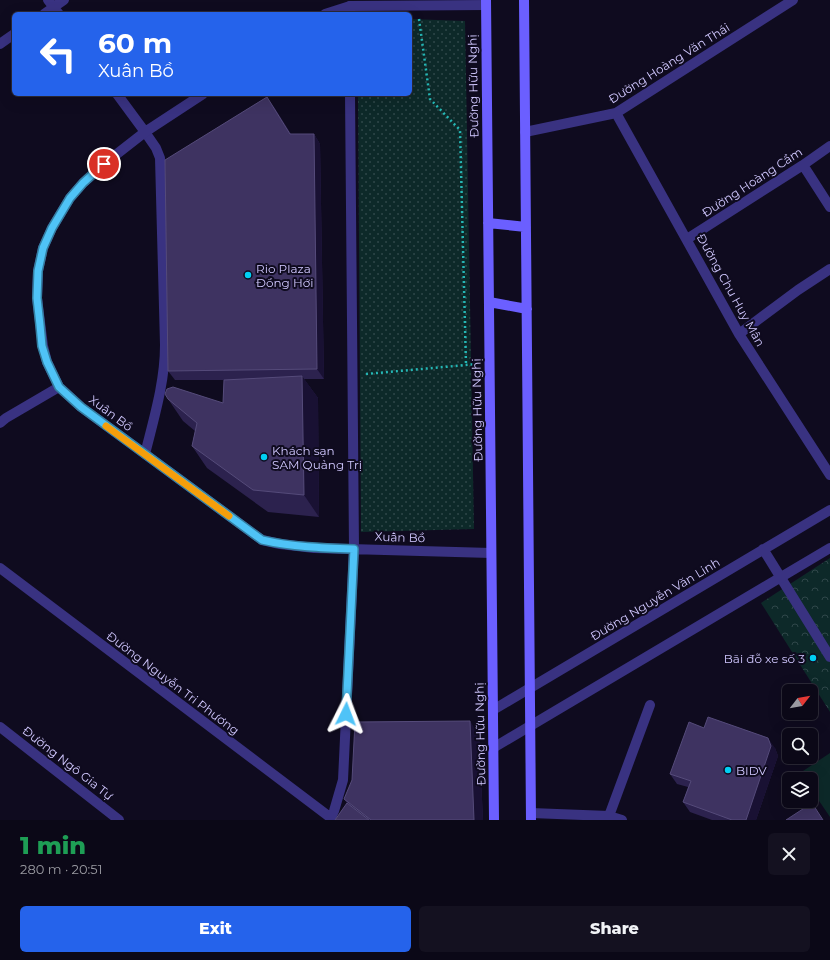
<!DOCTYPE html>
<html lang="en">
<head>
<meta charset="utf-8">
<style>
  :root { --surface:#0b0817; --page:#141120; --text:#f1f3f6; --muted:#9a9aa1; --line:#2b2936; --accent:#2563eb }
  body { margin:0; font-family:Montserrat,sans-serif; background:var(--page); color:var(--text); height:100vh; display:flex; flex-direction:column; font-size:15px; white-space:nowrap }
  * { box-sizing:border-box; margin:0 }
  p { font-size:13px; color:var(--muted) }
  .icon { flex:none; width:22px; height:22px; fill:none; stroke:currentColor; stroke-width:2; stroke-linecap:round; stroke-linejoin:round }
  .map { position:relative; height:820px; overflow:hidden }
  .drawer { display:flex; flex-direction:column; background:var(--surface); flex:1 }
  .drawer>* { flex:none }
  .guide { position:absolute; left:12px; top:12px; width:400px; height:84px; border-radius:6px; box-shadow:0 4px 16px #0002,0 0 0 1px var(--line); background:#2563eb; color:#fff; overflow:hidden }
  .needle { width:26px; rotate:59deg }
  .tools { position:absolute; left:782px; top:684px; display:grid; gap:8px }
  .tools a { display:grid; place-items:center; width:36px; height:36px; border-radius:6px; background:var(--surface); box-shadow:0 4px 16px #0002,0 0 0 1px var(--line); font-size:20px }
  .pin { position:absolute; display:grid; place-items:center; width:34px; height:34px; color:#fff; margin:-17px; border:2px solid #fff; border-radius:50%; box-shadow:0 1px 4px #0007 }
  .me { position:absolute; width:44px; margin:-22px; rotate:3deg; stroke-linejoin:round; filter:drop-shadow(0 0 3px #0008) }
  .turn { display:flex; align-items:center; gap:14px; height:84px; padding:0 20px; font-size:18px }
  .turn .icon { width:52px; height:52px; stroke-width:2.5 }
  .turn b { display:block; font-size:28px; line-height:34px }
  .round { display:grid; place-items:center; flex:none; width:42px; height:42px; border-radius:6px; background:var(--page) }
  .head { display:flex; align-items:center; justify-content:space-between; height:68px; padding:0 20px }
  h1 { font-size:24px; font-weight:800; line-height:30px; color:#1e9e55 }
  .cta { display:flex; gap:8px; margin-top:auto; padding:8px 20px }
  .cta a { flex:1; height:46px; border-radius:6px; background:var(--accent); color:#fff; font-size:16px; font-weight:800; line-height:46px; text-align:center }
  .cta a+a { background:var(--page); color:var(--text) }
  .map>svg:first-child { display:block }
  .grass { fill:url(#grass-dots) }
  .forest { fill:url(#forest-crowns) }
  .garden { fill:#0d2929 }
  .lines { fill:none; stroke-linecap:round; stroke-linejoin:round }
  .path { stroke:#25b7b5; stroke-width:2.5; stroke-dasharray:2 3; stroke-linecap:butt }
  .service { stroke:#393281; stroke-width:10 }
  .minor { stroke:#393281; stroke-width:10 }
  .tertiary { stroke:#393281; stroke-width:10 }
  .secondary { stroke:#6b5fff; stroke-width:10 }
  .wall { fill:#2c224e }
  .shaded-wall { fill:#191133 }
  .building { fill:#3e3361; stroke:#554b7a }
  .route-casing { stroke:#337fa1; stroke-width:10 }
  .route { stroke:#4fc3f7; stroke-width:7 }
  .slow { stroke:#f59e0b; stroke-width:7 }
  .poi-dot { fill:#00cff3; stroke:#0f0b1f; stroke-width:1.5 }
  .labels { text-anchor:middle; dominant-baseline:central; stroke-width:4; stroke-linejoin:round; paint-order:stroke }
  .street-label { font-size:12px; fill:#d1c8ff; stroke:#0f0b1f }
  .poi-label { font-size:12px; fill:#d1c8ff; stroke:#0f0b1f; text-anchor:start }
</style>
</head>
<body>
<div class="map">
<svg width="830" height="820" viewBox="0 0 830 820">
  <defs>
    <pattern id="grass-dots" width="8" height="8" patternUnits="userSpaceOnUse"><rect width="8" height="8" fill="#0d2929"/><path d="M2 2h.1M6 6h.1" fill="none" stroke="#2f4749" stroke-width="1.8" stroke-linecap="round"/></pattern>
    <pattern id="forest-crowns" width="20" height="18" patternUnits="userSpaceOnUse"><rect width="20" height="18" fill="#0d2929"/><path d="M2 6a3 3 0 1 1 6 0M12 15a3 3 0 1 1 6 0" fill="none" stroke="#2f4749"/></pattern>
  </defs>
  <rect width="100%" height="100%" fill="#0f0b1f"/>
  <path class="grass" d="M410 19 465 21 474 529 361 532 358 94H410Z"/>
  <path class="forest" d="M830 558V712L761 603Z"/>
  <path class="garden" d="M830 753V817L811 789V779H804L800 773Z"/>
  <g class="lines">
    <path class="path" d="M419 19 430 99 460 130 466 365
      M366 374 477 364"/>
    <path class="service" d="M350 6V14
      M350 94 354 549
      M145 132 156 148 160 158 165 345C165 382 154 418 145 454"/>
    <path class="minor" d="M48 0 59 14
      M44 14 64 0
      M325 14 350 6 486 5
      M0 44 14 34
      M117 94 145 132
      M203 94 145 132 104 164 83 183 70 198 52 228 43 248 38 271 37 298 43 346 47 362 59 387 81 407 262 540 280 544 314 548 491 553
      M616 113 739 334 830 475
      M525 132 616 113 793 0
      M803 165 830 207
      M687 239 803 165 830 146
      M739 334 798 290 830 269
      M0 423 6 418 59 387
      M0 568 331 818
      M781 578 830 657
      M0 727 119 820
      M531 813 609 816 622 820
      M609 816 650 705
      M330 820 334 811 343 780 354 549"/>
    <path class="tertiary" d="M763 549 781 578
      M493 710 830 510
      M493 748 830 548"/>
    <path class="secondary" d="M486 0 494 820
      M524 0 531 820
      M488 223 526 227
      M489 302 527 309"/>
  </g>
  <path class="wall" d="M274 107 291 134H314L320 144 324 379H304L318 398 319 517 268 512 207 468 192 446 195 431 183 421 168 399 223 403 224 380H175L168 371Z
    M704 728 775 748 778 756 756 820H712L690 812 683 802 688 787 677 784 670 774Z
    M479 735 483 820H335L347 803 344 799Z"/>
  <path class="shaded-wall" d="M267 97 274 107 297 144 290 134Z
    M314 134 320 144 324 379 317 369Z
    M302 376 318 398 319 517 304 495Z
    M470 721 479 735 483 820H474Z
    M768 738 775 748 778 756 756 820H746Z"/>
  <path class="building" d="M267 97 290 134H314L317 369 168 371 165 160Z
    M302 376 304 495 253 490 192 446 197 423 168 399 165 394 167 389 173 387 223 403 224 380Z
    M708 717 768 738 771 746 746 820H732L683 802 691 781 670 774 689 722 704 728Z
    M470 721 474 820H371L344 799 352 780 355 722Z
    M347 803 369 820H335Z
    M812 803 823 820H786Z"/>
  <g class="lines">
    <defs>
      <path id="route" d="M104 164 83 183 70 198 52 228 43 248 38 271 37 298 40 325 42 346 47 362 59 387 81 407 262 540C292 547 323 548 354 549L346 714"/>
    </defs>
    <use href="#route" class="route-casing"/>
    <use href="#route" class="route"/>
    <path class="slow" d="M106 426 229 516"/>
  </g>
  <g class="poi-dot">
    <circle cx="248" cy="275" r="4"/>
    <circle cx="264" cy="457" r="4"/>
    <circle cx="813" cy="658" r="4"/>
    <circle cx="728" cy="770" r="4"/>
  </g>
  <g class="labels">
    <g class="street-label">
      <text transform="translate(669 63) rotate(-32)">Đường Hoàng Văn Thái</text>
      <text transform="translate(473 86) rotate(-91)">Đường Hữu Nghị</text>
      <text transform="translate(752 182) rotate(-33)">Đường Hoàng Cầm</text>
      <text transform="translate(731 290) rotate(61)">Đường Chu Huy Mân</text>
      <text transform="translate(477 410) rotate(-91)">Đường Hữu Nghị</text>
      <text transform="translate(111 413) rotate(37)">Xuân Bồ</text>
      <text transform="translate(400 537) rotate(2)">Xuân Bồ</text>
      <text transform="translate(655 599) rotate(-31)">Đường Nguyễn Văn Linh</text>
      <text transform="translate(173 683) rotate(37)">Đường Nguyễn Tri Phương</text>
      <text transform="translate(480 734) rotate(-91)">Đường Hữu Nghị</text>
      <text transform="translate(68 763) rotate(38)">Đường Ngô Gia Tự</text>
    </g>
    <g class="poi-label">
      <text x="256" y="268">Rio Plaza<tspan x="256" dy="14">Đồng Hới</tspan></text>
      <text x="272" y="450">Khách sạn<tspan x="272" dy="14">SAM Quảng Trị</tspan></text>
      <text x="805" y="658" text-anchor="end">Bãi đỗ xe số 3</text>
      <text x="736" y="770">BIDV</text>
    </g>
  </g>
</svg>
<div class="tools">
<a><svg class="needle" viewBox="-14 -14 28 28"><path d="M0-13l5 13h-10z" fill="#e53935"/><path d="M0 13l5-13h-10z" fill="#9a9aa1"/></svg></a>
<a><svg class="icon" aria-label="search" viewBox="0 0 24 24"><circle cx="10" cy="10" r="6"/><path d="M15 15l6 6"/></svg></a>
<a><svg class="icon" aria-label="layers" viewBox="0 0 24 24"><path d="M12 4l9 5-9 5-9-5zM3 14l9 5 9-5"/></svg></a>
</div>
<div class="pin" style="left:104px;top:164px;background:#d93025"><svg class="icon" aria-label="arrive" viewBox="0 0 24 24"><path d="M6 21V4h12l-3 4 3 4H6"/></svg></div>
<svg class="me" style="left:346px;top:714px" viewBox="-20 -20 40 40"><path d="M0-17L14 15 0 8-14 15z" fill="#4fc3f7" stroke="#fff" stroke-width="4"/></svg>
<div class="guide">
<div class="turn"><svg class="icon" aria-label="left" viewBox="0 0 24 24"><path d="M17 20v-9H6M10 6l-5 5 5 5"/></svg><div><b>60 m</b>Xuân Bồ</div></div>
</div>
</div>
<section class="drawer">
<div class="head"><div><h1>1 min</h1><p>280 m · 20:51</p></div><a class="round"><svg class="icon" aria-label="close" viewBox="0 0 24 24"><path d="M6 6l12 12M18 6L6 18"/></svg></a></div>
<div class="cta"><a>Exit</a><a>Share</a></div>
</section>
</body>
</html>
